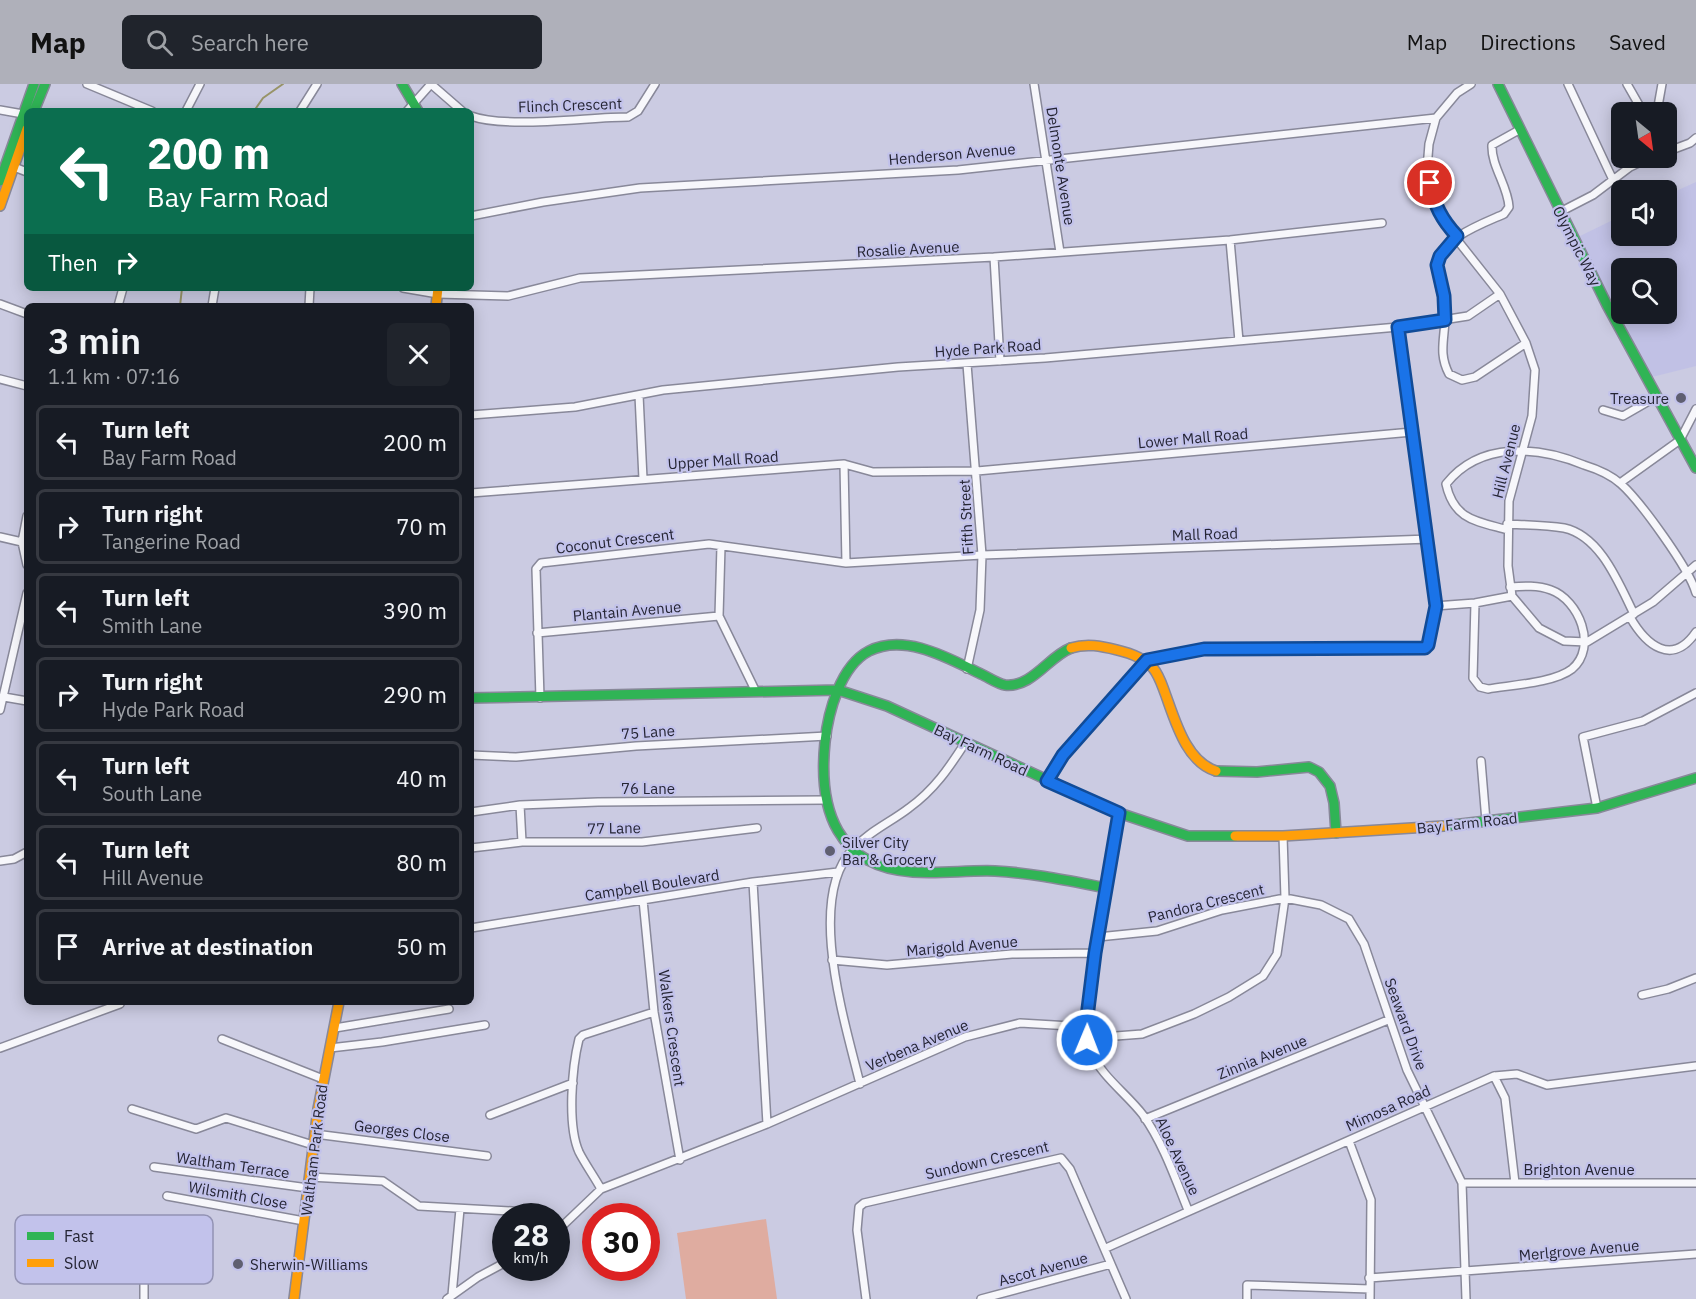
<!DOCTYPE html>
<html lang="en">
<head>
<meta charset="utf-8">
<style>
  :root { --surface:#171b24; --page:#20242c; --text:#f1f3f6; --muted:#9ea1a6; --line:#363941; --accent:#afb0ba }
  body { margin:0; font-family:"IBM Plex Sans",sans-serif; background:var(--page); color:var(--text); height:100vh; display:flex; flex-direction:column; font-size:22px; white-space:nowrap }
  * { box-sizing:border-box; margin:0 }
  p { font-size:20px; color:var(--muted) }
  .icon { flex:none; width:33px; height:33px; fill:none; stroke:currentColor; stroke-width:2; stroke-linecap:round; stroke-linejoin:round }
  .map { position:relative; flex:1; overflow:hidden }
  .details { position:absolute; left:24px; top:219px; width:450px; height:702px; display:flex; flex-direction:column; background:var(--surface); border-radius:9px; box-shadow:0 3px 15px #0003 }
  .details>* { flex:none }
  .banner { position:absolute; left:24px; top:24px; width:450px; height:183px; border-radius:9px; box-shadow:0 3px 15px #0003; background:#0b6e4f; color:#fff; overflow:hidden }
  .needle { width:39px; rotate:151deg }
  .tools { position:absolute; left:1611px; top:18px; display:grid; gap:12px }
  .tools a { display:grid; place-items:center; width:66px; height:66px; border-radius:9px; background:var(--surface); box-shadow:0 3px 15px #0003; font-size:30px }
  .speed { position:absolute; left:492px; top:1119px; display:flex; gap:12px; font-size:30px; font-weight:700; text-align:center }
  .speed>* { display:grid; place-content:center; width:78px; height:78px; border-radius:50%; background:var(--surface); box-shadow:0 3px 15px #0003; line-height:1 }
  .speed small { font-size:15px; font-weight:400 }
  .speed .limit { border:9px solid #d22; background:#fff; color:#111 }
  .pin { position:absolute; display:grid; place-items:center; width:51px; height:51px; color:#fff; margin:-26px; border:3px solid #fff; border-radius:50%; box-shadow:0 2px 6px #0007 }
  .me { position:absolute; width:66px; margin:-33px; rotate:1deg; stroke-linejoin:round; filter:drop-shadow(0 0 4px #0008) }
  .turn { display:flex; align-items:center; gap:21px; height:126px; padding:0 24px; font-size:27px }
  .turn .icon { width:78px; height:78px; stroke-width:2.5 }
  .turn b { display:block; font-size:42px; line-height:51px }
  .then { display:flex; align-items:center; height:57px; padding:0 24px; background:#0003; gap:12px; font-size:22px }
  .round { display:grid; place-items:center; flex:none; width:63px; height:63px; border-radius:9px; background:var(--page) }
  .headline { display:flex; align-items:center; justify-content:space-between; height:102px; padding:0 24px }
  h1 { font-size:36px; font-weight:600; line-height:45px }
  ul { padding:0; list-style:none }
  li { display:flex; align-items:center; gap:18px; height:75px; margin:0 12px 9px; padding:0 12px; border:3px solid var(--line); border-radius:9px }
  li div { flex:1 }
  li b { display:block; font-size:22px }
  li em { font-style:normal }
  header { display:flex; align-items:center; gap:36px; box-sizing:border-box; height:84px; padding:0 30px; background:var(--accent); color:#111 }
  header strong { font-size:28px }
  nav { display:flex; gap:33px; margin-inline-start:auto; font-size:21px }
  .search { width:420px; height:54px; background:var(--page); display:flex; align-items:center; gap:15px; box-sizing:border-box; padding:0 21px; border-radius:9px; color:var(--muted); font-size:22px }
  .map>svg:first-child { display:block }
  .built { fill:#c1c1e5; fill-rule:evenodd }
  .green { fill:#dfaca0 }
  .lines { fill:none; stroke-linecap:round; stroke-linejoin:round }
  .stream { stroke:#989468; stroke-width:2 }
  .street-casing { stroke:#889; stroke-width:10 }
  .fast-casing { stroke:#889; stroke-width:12 }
  .slow-casing { stroke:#889; stroke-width:12 }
  .street { stroke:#f7f7fb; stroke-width:7 }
  .fast { stroke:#30b455; stroke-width:9 }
  .slow { stroke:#ff9f0a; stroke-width:9 }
  .route-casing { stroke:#114b97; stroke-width:15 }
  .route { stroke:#1a73e8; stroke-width:10 }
  .poi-dot { fill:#5f5f71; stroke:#c2c2eb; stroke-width:2 }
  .labels { text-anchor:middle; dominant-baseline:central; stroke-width:4.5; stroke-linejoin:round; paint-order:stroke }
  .street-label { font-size:15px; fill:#252534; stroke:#c2c2eb }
  .poi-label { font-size:15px; fill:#252534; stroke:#c2c2eb; text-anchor:start }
  .key { fill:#c2c2eb; stroke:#9393b4; stroke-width:1.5 }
  .key-label { font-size:16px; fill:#252534 }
</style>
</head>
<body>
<header>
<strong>Map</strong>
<div class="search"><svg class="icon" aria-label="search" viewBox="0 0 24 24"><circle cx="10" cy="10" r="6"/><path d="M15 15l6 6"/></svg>Search here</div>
<nav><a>Map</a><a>Directions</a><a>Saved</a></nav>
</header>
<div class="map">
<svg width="1696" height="1215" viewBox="0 0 1696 1215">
  <rect width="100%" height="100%" fill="#cbcbe2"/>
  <path class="built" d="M1696 98V282L1652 293 1578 153 1621 132 1622 152H1666L1667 111ZM1622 184H1666V230H1622Z"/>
  <path class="green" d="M766 1135 777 1215H686L677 1149Z"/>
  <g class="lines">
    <path class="stream" d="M254 27 263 14 283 0
      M180 222 182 204"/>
    <defs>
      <path id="street" d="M87 0 152 27
        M431 0 462 27
        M1034 0 1060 168
        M1471 0 1457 9 1436 34 1429 60 1427 85 1432 112 1443 138 1500 210 1526 259 1535 286 1532 332 1509 417 1508 482 1512 512 1539 544 1564 557 1587 558 1653 518 1696 481
        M1568 0 1613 96
        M1627 0 1643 28
        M0 26 23 30
        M186 27 200 0
        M300 27 317 0
        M407 27 431 0
        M1657 28 1662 0
        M471 32C506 45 588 33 628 33L638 27 655 0
        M1519 46 1492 61C1491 82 1508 102 1509 123L1504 130C1484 139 1438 155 1437 182 1437 198 1444 215 1445 232 1445 255 1438 269 1449 290L1462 296 1475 293 1526 259
        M1666 68 1690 59 1696 54
        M14 83 27 88
        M1560 128 1593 111 1630 83 1649 74
        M471 132 543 118 640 104 958 86 1436 34
        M1230 156 1239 257
        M994 173 1000 277
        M403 204 438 210 508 212 580 194 994 173 1230 156 1382 139
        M0 220 27 230
        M118 222 123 204
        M212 222 215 204
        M309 222 310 204
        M967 280 982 471 980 526 967 585
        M0 295 27 302
        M639 311 643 395
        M1603 326 1623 332 1656 313
        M471 331 575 323 663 306 898 283 1045 274 1398 243 1468 232 1500 210
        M844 380 846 479
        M1620 399 1680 356 1696 325
        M471 409 844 380 873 388 977 387 1412 348
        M27 432 22 458 27 481
        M1507 440C1526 441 1546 441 1564 444 1601 452 1619 500 1634 530
        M1508 446C1476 437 1454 436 1446 400 1480 357 1538 362 1584 381 1597 385 1611 391 1621 400 1640 417 1689 484 1696 509
        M0 453 22 458
        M721 462 719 532 756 608
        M1475 519 1473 594 1480 603 1488 605C1511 601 1554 599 1572 585 1598 563 1579 516 1551 506 1538 501 1524 502 1510 503
        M1435 522 1475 519 1512 512
        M1630 533C1646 561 1672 583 1696 548
        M537 549 719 532
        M4 613 27 617
        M540 614 536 485 541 479 709 460 846 479 982 471 1429 455
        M0 626 27 509
        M471 671 516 673 636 662 827 652
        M1481 677 1486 737
        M1047 697 1063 671 1147 576 1204 565 1425 564 1428 561 1435 522 1398 243
        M520 721 522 758
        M1597 724 1583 653 1643 637 1696 609
        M471 728 520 721 598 718 825 716
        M1119 729C1112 771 1076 938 1091 968 1102 993 1127 1010 1143 1031 1163 1059 1175 1094 1188 1126
        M1283 752 1285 814 1321 821 1349 835 1364 860 1407 986 1462 1099 1466 1215
        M471 764 522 758H642L757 744
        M0 777 14 775 27 768
        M753 798 767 1040
        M643 816 654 928 680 1076
        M471 844 753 798 838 788
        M832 876 887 881 1012 870 1095 869
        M1642 911 1668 905 1696 894
        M335 944 449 925
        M222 955 323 995
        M0 964 120 920
        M330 964 382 958 485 941
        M1494 992 1505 1014 1515 1099
        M860 1000C846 941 805 815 853 765 868 748 891 738 909 724 934 706 949 684 965 659
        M132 1025 196 1045 226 1034 313 1061
        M490 1031 573 999
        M1145 1035 1388 936
        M315 1050 487 1072
        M1349 1057 1371 1116 1370 1215
        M154 1083 308 1104
        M310 1093 383 1097 419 1122 530 1128 538 1132
        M1462 1099H1696
        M601 1105C594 1092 585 1080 579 1068 567 1041 572 983 579 955L583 951 654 928
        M167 1112 304 1137
        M556 1148 601 1105 767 1040 965 953 1020 939 1071 942 1100 954 1116 952 1142 950 1194 930 1229 913 1263 892 1277 870 1285 814 1222 826 1157 847 1098 853
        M1106 1164 1494 992 1517 990 1547 1001 1696 982
        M1369 1194 1696 1170
        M144 1195V1215
        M452 1211 460 1125
        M447 1215 478 1193 506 1178
        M866 1215 857 1146 859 1123 864 1119 1061 1074 1070 1085 1126 1215
        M981 1215 1111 1180
        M1247 1215V1201L1370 1205"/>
      <path id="fast" d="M402 0 418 27
        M1498 0 1607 221 1696 384
        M34 27 45 0
        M0 97 34 0
        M1071 564C1049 572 1032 604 1005 601 998 600 988 593 981 590 948 574 905 549 869 567 840 582 828 629 825 658 818 726 837 783 913 788 940 790 968 786 995 787 1033 789 1070 797 1107 804
        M471 614 838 606 887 622 1119 729 1188 752H1235
        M1216 687 1257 688 1309 683 1319 688 1330 702 1334 719 1336 749
        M1444 742 1597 724 1696 694"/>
      <path id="slow" d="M0 122 27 45
        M436 222 438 204
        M1071 564C1087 559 1101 562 1117 566 1130 569 1144 574 1153 584 1159 591 1162 601 1165 609 1175 636 1186 678 1216 687
        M1235 752H1283L1444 742
        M294 1215 318 1025 339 918"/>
    </defs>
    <use href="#street" class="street-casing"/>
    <use href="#fast" class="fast-casing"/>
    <use href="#slow" class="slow-casing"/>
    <use href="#street" class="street"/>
    <use href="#fast" class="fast"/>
    <use href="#slow" class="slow"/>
  </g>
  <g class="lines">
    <defs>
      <path id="route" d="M1087 956V933L1095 869 1119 729 1047 697 1063 671 1147 576 1204 565 1425 564 1428 561 1436 522 1398 243 1445 236 1444 212 1437 181 1440 172 1457 152C1442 136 1434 121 1430 99"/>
    </defs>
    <use href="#route" class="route-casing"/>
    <use href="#route" class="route"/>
  </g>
  <g class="poi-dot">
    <circle cx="1681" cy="314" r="6"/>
    <circle cx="830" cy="767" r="6"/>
    <circle cx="238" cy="1180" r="6"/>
  </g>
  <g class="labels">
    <g class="street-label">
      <text transform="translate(570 21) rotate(-2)">Flinch Crescent</text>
      <text transform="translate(952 70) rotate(-5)">Henderson Avenue</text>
      <text transform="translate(1061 82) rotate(81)">Delmonte Avenue</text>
      <text transform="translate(1577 162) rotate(63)">Olympic Way</text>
      <text transform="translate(908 165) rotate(-3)">Rosalie Avenue</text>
      <text transform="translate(988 264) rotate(-4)">Hyde Park Road</text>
      <text transform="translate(1193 354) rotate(-5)">Lower Mall Road</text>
      <text transform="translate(723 376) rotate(-4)">Upper Mall Road</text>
      <text transform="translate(1506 377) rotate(-76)">Hill Avenue</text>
      <text transform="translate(966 433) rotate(-93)">Fifth Street</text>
      <text transform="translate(1205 450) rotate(-2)">Mall Road</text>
      <text transform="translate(615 457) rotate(-7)">Coconut Crescent</text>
      <text transform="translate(627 527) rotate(-5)">Plantain Avenue</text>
      <text transform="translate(648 648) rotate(-4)">75 Lane</text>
      <text transform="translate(981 666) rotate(25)">Bay Farm Road</text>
      <text x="648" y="704">76 Lane</text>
      <text transform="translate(1467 739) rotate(-6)">Bay Farm Road</text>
      <text transform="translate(614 744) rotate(-1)">77 Lane</text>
      <text transform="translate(652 801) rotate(-9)">Campbell Boulevard</text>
      <text transform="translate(1206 819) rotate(-14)">Pandora Crescent</text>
      <text transform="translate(962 862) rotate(-5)">Marigold Avenue</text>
      <text transform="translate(1406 940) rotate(70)">Seaward Drive</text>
      <text transform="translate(672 944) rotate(82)">Walkers Crescent</text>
      <text transform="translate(917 961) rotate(-23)">Verbena Avenue</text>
      <text transform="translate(1262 973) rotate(-22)">Zinnia Avenue</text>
      <text transform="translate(1388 1024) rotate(-24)">Mimosa Road</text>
      <text transform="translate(402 1047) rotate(7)">Georges Close</text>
      <text transform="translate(314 1066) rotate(-83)">Waltham Park Road</text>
      <text transform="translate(1178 1072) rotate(65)">Aloe Avenue</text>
      <text transform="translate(987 1076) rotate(-13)">Sundown Crescent</text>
      <text transform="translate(233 1081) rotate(8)">Waltham Terrace</text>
      <text x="1579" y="1085">Brighton Avenue</text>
      <text transform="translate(238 1111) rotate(10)">Wilsmith Close</text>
      <text transform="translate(1579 1166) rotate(-5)">Merlgrove Avenue</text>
      <text transform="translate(1043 1185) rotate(-15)">Ascot Avenue</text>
    </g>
    <g class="poi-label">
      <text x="1669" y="314" text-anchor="end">Treasure</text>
      <text x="842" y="758">Silver City<tspan x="842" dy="17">Bar &amp; Grocery</tspan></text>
      <text x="250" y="1180">Sherwin-Williams</text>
    </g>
  </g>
  <rect x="15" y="1131" width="198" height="69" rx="9" class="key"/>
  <rect x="27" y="1148" width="27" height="8" fill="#30b455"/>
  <rect x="27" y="1175" width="27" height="8" fill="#ff9f0a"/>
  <g class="key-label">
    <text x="64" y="1158">Fast</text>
    <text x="64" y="1185">Slow</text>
  </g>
</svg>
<div class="tools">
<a><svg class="needle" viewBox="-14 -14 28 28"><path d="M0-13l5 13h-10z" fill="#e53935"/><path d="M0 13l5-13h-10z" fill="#9ea1a6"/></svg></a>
<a><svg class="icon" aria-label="sound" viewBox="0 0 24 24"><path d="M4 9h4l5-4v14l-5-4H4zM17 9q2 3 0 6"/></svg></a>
<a><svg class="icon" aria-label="search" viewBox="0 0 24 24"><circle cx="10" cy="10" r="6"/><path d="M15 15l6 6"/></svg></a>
</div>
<div class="speed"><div>28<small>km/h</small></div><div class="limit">30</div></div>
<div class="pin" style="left:1430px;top:99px;background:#d93025"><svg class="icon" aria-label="arrive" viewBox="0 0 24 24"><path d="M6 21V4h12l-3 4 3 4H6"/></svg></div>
<svg class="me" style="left:1087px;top:956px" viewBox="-20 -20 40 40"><circle r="17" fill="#1a73e8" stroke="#fff" stroke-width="3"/><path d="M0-11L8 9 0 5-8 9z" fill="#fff"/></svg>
<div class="banner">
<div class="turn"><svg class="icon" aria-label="left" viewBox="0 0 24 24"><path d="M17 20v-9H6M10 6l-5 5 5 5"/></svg><div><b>200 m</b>Bay Farm Road</div></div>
<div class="then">Then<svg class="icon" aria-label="right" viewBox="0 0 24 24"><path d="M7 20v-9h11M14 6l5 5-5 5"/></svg></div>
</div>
<section class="details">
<div class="headline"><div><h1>3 min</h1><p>1.1 km · 07:16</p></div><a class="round"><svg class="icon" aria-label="close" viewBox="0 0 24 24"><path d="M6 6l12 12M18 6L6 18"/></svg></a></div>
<ul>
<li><svg class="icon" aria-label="left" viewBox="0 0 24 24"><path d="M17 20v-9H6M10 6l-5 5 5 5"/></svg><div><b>Turn left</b><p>Bay Farm Road</p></div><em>200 m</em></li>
<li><svg class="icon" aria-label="right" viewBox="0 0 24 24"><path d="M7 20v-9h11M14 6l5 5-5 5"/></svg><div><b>Turn right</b><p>Tangerine Road</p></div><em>70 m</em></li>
<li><svg class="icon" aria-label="left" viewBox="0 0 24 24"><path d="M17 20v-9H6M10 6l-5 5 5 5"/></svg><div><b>Turn left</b><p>Smith Lane</p></div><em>390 m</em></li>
<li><svg class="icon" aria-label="right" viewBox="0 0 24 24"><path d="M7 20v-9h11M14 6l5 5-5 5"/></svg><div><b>Turn right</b><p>Hyde Park Road</p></div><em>290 m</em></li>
<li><svg class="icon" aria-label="left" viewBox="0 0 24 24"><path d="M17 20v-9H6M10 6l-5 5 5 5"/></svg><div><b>Turn left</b><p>South Lane</p></div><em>40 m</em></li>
<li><svg class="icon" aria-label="left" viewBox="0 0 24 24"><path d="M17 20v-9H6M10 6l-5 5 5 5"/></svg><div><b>Turn left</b><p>Hill Avenue</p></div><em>80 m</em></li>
<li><svg class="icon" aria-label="arrive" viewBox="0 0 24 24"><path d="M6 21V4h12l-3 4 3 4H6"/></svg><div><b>Arrive at destination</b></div><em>50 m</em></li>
</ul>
</section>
</div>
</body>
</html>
